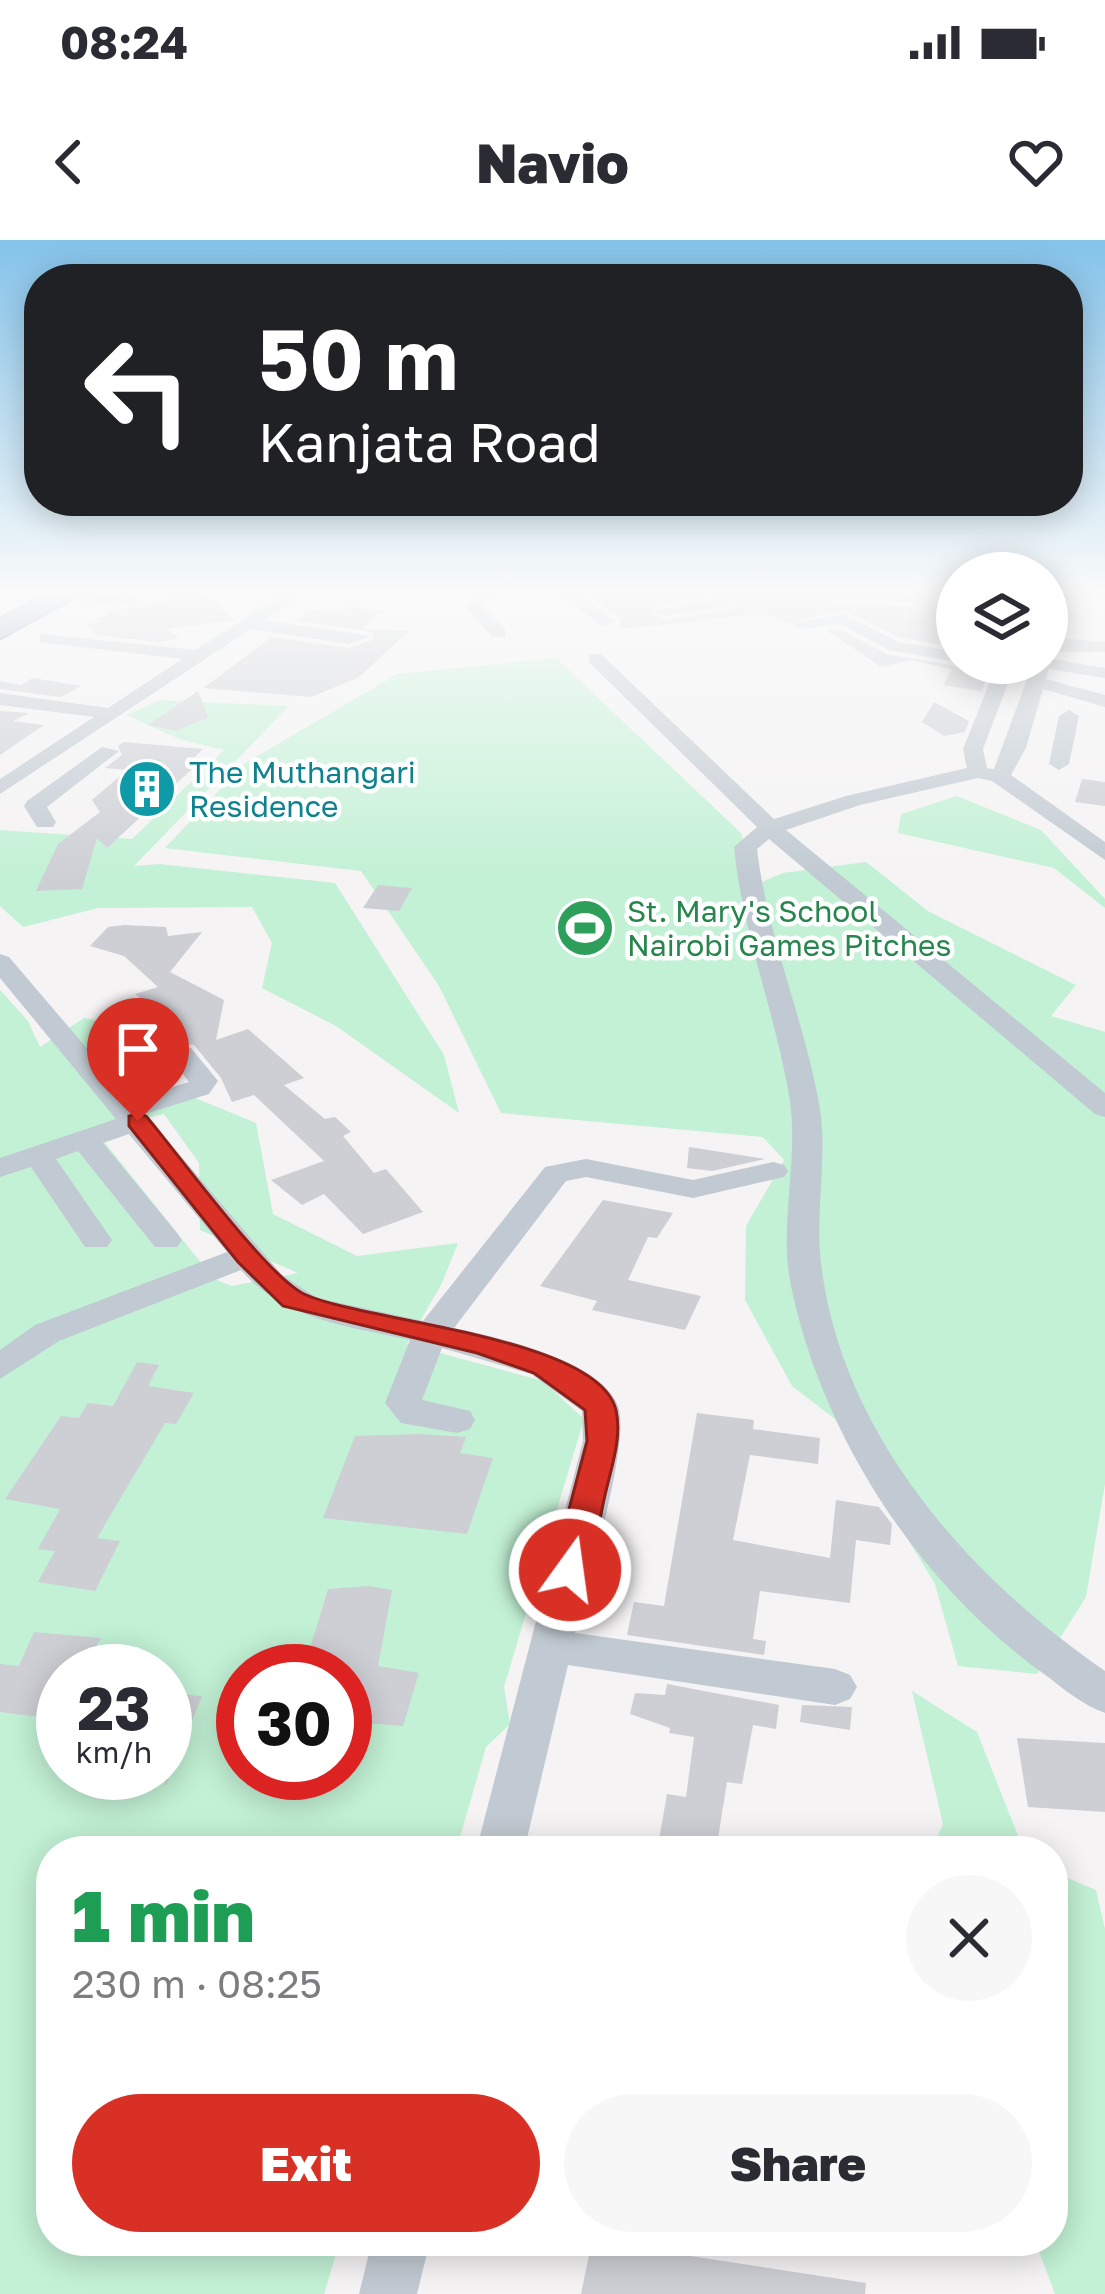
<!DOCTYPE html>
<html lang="en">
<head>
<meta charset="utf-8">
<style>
  :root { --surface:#fff; --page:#f7f7f7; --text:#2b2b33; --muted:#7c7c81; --accent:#d93025 }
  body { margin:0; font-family:"Golos Text",sans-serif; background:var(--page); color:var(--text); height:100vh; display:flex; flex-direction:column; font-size:45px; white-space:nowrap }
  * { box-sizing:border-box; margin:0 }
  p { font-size:39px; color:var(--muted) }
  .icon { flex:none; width:66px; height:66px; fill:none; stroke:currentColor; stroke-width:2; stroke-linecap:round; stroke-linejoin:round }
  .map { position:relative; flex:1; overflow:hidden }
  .panel { position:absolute; left:36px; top:1596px; width:1032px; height:420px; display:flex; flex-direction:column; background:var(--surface); border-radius:48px; box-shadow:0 6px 30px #0003 }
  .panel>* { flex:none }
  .hud { position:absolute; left:24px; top:24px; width:1059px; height:252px; border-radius:48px; box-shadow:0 6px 30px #0003; background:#202124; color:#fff; overflow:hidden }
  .fabs { position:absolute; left:936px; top:312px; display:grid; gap:24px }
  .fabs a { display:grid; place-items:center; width:132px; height:132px; border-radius:50%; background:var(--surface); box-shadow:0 6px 30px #0003; font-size:60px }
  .speed { position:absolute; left:36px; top:1404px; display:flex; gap:24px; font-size:60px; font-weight:700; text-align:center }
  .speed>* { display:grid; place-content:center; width:156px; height:156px; border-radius:50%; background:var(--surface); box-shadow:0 6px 30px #0003; line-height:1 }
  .speed small { font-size:30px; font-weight:400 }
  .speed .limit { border:18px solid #d22; background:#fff; color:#111 }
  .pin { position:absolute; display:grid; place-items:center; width:102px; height:102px; color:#fff; margin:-123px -51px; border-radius:50% 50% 50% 0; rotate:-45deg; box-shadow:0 0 12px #0007 }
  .pin .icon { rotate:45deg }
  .me { position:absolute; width:132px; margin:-66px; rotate:14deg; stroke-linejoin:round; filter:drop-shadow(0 0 9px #0008) }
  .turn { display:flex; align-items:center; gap:42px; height:252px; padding:0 36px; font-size:54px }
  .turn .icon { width:156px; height:156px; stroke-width:2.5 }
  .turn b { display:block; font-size:84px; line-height:102px }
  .round { display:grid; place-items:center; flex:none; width:126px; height:126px; border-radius:63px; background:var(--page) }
  .head { display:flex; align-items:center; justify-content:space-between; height:204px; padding:0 36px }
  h1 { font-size:72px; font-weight:800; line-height:90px; color:#1e9e55 }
  .primary-button { display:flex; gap:24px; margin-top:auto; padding:24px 36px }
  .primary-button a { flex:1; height:138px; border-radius:72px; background:var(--accent); color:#fff; font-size:48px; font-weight:800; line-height:138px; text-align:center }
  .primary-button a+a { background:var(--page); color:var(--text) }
  .status { display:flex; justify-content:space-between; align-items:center; height:84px; padding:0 60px; background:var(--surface); direction:ltr }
  .status svg { height:33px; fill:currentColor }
  header { display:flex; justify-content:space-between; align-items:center; height:156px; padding:0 36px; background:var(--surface); font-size:54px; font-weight:800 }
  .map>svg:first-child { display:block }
  .green { fill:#c2f1d5; fill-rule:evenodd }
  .building { fill:#cdcfd5; fill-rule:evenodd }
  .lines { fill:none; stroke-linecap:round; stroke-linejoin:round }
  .highway-casing { stroke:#758fad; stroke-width:5 }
  .minor { fill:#c1cad2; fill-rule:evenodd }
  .highway { fill:#8aa4c1; fill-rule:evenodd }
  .route { fill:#d93025; stroke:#8d1f18; stroke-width:3 }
  .labels { text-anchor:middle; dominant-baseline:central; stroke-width:9; stroke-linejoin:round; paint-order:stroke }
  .far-culture-label { font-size:30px; fill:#0d838f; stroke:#fff; text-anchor:start }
  .far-leisure-label { font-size:30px; fill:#27864d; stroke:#fff; text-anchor:start }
</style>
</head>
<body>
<div class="status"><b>08:24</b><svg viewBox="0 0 49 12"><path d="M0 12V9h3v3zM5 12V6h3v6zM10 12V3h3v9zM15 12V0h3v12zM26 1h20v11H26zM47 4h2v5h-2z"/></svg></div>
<header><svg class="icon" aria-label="back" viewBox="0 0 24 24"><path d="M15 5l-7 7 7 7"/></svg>Navio<svg class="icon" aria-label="heart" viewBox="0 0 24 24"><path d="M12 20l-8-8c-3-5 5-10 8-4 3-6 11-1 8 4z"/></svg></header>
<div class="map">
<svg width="1105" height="2054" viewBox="0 0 1105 2054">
  <rect width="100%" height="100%" fill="#f5f3f3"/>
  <path class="green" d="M556 418 741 593 757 644 783 633 866 622 928 671 1076 745 1051 776 1105 792V1244L1086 1357 1037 1434 958 1426 935 1344 835 1179 792 1146 745 1060 746 986 784 920 763 897 501 873 439 746 361 631 165 608 244 524 397 434Z
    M160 460 289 466 134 626 159 624 335 643 444 815 459 873 336 786 262 748 272 703 252 667 98 668 23 687 0 666V590L132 599 224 510 179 499 126 475Z
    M957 556 1041 590 1105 659V668L1054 628 898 593 901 574Z
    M0 750 28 781 40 807 84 778 139 788 166 807 144 837 256 883 273 974 357 1016 458 1003 442 1043 407 1104 543 1141 584 1179 554 1279 549 1326 527 1370 504 1447 510 1484 486 1507 456 1611H51V2001H340L324 2054H0ZM164 874 199 923 200 990 298 1033 232 1046 214 1039 94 889ZM63 1431H165V1533H63ZM243 1431H345V1533H243Z
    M912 1451 977 1492 1024 1611H931L943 1584Z
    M1053 1632 1096 1650 1105 1689V2054H1055L1036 2003 1027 2001H1053Z"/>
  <path class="building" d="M585 351H826L836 364 918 367 930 358 925 351H932L957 357V407L900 398 842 370 788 383 764 374 621 389 619 378ZM721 353 732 364 729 370 665 380 652 372 655 367Z
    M187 355 211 358 234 380 166 389 179 398 158 402 97 395 85 384 101 382 95 378 108 375 104 373Z
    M348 367 382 370 362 389 409 391 359 437 311 457 203 448 272 397 348 408 373 400V392L296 380 313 370 341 373Z
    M839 389 887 414 956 426 979 423 988 435 981 451 943 445 952 429 910 420 881 427 826 390Z
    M33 438 81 446 61 457 0 449V441L21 445Z
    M198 451 208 477 176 491 148 485Z
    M934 462 969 481 965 492 944 496 922 482Z
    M0 471 29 473 13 481 44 485 0 515Z
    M124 502 203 509 195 517 204 518 148 570 145 564 146 572 107 608 97 598 82 649 36 651 58 604 100 572 92 560 127 530 105 528 122 515 118 506Z
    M1082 539 1105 542V566L1075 562Z
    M378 645 412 648 399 671 363 668Z
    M124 685 166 687 168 696 202 692 170 732 224 760 216 800 248 789 304 838 284 845 325 879 335 877 351 892 343 896 374 933 386 929 423 972 363 994 324 954 302 965 271 940 324 921 254 855 232 862 221 838 194 805 182 803 158 780 164 778 135 754 158 747 124 716 90 706 108 687Z
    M689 907 765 919 712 931 687 928Z
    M603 960 673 973 657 998 648 997 628 1040 701 1056 685 1090 592 1070 597 1061 540 1046Z
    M137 1122 159 1125 148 1146 194 1153 176 1184 165 1183 97 1298 120 1301 95 1351 38 1342 55 1311 38 1309 60 1269 5 1259 61 1176 79 1178 88 1163 113 1166Z
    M697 1173 754 1180 753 1189 820 1198 818 1224 750 1215 733 1300 830 1318 836 1260 879 1267 892 1284 890 1305 856 1300 850 1363 760 1351 753 1399 766 1401 764 1415 627 1395 634 1362 664 1366Z
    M421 1194 466 1197 460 1213 493 1218 467 1294 323 1278 355 1196Z
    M369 1346 392 1350 378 1426 419 1433 403 1486 345 1481V1431H319L325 1416 308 1415 328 1349Z
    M34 1392 101 1398 82 1431H63V1480L0 1472V1424L19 1426Z
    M667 1444 779 1465 776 1489 753 1485 742 1544 727 1542 716 1611H657L667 1554 686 1557 694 1497 669 1493 670 1488 630 1474 635 1453 665 1455Z
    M165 1453 202 1456 166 1545H165Z
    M802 1465 852 1467 850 1490 800 1482Z
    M1017 1498 1105 1503V1572L1028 1567Z
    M592 2001 866 2043 865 2054H581Z"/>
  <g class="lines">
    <defs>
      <path id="highway" d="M54 351H85L0 398V379Z"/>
    </defs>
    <use href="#highway" class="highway-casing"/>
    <path class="minor" d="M63 351 132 356 140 361 132 366 69 359Z
      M286 351H305L264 380 372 396 349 404 251 389 0 554V539L94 477 0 465V453L108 468 182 419 46 403 40 402V394L196 410Z
      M481 351H499L483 367 505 389V397H493L465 367Z
      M558 351H577L616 382 601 386Z
      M830 351 918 352 926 357 918 362 836 359Z
      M1055 351H1071L1058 398 1105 402V412L1047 411V377Z
      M1082 351H1105V358L1084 354Z
      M722 357 728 366 664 376 656 371Z
      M843 374 899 402 957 412V422L888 410 840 384 801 389 792 384Z
      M589 414H601L774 579 846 556 967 528 963 509 993 434 983 423H1003L1012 433 983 509 987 528 994 529 1033 423H1047V418L1105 428V438L1049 429 1046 439 1105 455V467L1043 449 1026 508 1011 535 1105 602V620L992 541 978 538 860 565 786 590 1105 853V877L1095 874 769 599 757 609C767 694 802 774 818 858 830 916 813 973 822 1031 845 1199 971 1339 1105 1431V1473C1082 1465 1063 1448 1044 1434 919 1345 822 1196 791 1046 778 983 800 919 789 855 775 772 742 692 734 607L757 587 589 422Z
      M1069 470 1079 476 1069 524 1059 530 1049 524 1059 476Z
      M102 507 119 511 47 567 56 582 53 587H37L24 566 27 561Z
      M0 714 9 717 131 860 189 842 167 814 171 808H191L218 841 209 854 145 874 282 1035 317 1058 423 1081 545 927 586 919 693 940 773 922 784 925 788 931 784 937 693 958 586 937 566 941 454 1088C496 1097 601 1120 618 1166 631 1204 586 1347 575 1393L835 1429 850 1435 857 1447 850 1459 835 1465 568 1425 524 1611H476L583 1201 582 1171 531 1134 442 1108 422 1160 470 1171 475 1180 470 1189 457 1193 401 1183 385 1163 410 1100C347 1086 286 1081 241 1030L59 1101 0 1139V1110L35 1085 227 1012 129 894 103 903 177 993 182 1000 177 1007H155L78 911 56 919 112 1000 107 1007H85L31 927 0 937V918L116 879 0 738Z
      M372 2001H430L417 2054H359Z"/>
    <use href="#highway" class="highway"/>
  </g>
  <linearGradient id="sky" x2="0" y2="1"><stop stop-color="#84c3ea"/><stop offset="0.55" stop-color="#fafafa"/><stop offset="1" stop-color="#fafafa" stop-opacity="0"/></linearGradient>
  <rect width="1105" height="639" fill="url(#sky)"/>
  <path class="route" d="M138 874 146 876C178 914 267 1036 304 1054 363 1082 598 1096 616 1170 622 1197 612 1225 606 1251 599 1279 596 1314 582 1339L570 1343 553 1330 587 1201 585 1170 534 1133 477 1113 283 1066 238 1022 129 886V876Z"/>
  <defs>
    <symbol id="building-disc" viewBox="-11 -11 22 22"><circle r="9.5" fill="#0f9aa8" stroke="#fff"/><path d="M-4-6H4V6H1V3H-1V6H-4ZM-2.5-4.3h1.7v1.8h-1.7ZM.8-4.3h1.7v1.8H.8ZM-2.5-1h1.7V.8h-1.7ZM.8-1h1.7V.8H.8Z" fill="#fff"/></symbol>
    <symbol id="stadium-disc" viewBox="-11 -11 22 22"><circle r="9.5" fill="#2e9e5b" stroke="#fff"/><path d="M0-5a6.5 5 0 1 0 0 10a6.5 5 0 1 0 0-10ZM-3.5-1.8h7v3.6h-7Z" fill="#fff"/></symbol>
  </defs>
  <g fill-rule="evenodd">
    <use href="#building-disc" x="114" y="516" width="66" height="66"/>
    <use href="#stadium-disc" x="552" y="655" width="66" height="66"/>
  </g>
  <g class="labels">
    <g class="far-culture-label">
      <text x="189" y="532">The Muthangari<tspan x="189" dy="34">Residence</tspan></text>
    </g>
    <g class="far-leisure-label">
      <text x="627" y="671">St. Mary's School<tspan x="627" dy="34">Nairobi Games Pitches</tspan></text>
    </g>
  </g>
</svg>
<div class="fabs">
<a><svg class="icon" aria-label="layers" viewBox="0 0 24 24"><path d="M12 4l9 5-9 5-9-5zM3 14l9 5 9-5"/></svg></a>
</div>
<div class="speed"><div>23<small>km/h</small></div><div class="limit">30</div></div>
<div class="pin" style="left:138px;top:881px;background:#d93025"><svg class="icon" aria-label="arrive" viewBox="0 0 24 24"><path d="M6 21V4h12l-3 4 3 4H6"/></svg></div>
<svg class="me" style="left:570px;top:1330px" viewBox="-20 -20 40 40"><circle r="17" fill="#d93025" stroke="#fff" stroke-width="3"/><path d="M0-11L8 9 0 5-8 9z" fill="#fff"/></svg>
<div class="hud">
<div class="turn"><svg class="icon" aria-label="left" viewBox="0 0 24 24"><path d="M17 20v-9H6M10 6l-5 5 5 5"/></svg><div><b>50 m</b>Kanjata Road</div></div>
</div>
<section class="panel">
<div class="head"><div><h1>1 min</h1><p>230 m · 08:25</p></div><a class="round"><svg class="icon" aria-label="close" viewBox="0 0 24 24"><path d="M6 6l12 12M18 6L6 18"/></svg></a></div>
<div class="primary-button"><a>Exit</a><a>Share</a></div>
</section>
</div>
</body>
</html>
